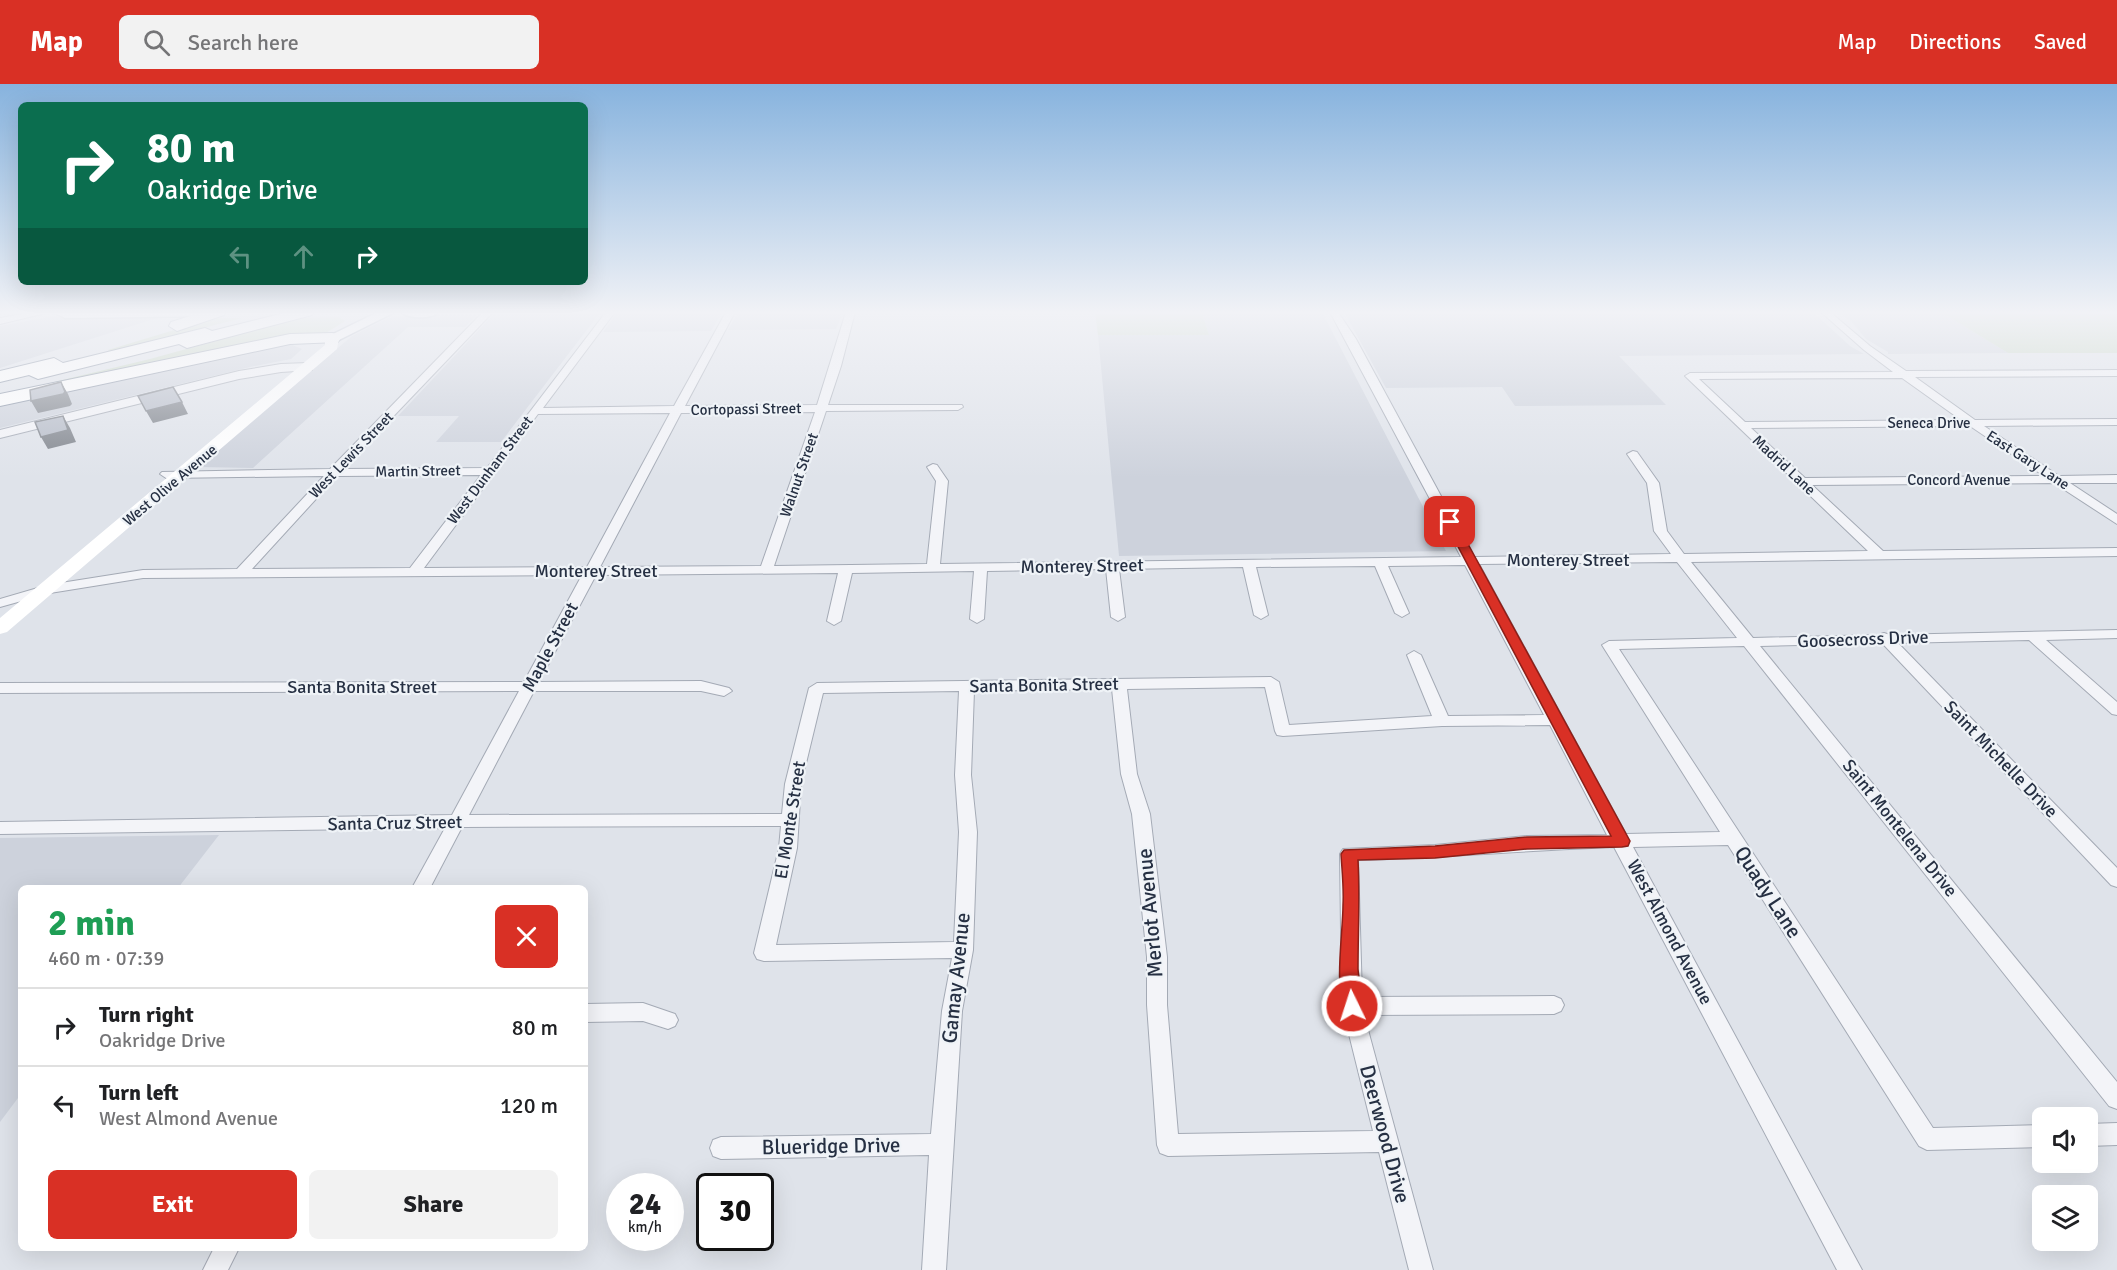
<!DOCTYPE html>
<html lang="en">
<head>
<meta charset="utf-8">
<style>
  :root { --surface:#fff; --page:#f2f2f2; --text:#202124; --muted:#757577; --line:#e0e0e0; --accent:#d93025 }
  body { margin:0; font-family:Signika,sans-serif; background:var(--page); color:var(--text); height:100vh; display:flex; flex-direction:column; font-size:22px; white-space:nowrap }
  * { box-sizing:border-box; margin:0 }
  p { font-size:20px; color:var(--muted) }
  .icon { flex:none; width:33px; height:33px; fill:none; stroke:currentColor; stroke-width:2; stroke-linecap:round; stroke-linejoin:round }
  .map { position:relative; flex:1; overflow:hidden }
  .side { position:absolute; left:18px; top:801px; width:570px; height:366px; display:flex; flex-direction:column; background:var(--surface); border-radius:9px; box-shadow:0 6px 24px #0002 }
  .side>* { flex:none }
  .banner { position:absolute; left:18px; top:18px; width:570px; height:183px; border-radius:9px; box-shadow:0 6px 24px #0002; background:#0b6e4f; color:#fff; overflow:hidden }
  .buttons { position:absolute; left:2032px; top:1023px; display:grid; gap:12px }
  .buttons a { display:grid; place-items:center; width:66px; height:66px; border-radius:9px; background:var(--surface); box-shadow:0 6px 24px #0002; font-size:30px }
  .speed { position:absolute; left:606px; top:1089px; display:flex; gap:12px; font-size:30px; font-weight:700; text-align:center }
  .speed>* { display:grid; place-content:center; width:78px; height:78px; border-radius:50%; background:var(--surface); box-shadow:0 6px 24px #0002; line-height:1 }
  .speed small { font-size:15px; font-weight:400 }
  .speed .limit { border:3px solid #111; border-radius:9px; background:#fff; color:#111 }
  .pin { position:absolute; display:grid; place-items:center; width:51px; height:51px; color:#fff; margin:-26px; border-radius:12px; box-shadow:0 3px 9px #0006 }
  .me { position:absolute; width:66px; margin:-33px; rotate:356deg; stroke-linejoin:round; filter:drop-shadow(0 0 4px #0008) }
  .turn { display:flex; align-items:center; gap:21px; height:126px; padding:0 30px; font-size:27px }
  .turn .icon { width:78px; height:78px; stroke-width:2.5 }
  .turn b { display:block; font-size:42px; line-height:51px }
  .lanes { display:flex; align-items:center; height:57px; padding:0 30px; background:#0003; justify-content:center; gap:30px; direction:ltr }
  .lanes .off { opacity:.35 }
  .round { display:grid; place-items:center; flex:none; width:63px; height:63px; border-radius:9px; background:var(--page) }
  .overview { display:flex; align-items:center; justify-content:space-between; height:102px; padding:0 30px }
  h1 { font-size:36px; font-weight:700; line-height:45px; color:#1e9e55 }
  .action { display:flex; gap:12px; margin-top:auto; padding:12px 30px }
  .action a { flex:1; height:69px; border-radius:9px; background:var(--accent); color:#fff; font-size:24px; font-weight:700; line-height:69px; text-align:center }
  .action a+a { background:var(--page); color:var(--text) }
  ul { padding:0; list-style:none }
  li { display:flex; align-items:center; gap:18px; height:78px; padding:0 30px; border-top:2px solid var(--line) }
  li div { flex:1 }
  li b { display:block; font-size:22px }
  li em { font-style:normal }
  header { display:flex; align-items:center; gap:36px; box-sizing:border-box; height:84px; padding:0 30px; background:var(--accent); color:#fff }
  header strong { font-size:28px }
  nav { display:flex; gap:33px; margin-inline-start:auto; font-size:21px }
  .search { width:420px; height:54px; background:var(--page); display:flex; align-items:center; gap:15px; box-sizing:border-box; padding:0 21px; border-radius:9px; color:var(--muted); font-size:22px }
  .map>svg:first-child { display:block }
  .built { fill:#cdd2dc }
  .green { fill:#c5d5c0 }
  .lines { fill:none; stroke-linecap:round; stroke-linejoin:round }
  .minor-casing { stroke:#a4aab5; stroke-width:2 }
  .tertiary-casing { stroke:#a4aab5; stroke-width:2 }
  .primary-casing { stroke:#9da7b7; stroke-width:3 }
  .motorway-casing { stroke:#8590a2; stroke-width:2 }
  .minor { fill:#f3f4f8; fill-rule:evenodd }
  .tertiary { fill:#f3f4f8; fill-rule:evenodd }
  .secondary { fill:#fff; fill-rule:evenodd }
  .primary { fill:#fff; fill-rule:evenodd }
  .motorway { fill:#fff; fill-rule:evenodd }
  .shaded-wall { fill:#7f848c }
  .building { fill:#b6bcc8; stroke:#7f848c; stroke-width:1.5 }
  .route { fill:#d93025; stroke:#8d1f18; stroke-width:1.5 }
  .labels { text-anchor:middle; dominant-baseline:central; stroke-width:4.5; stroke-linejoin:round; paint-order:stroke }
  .far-street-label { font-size:15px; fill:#263043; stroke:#eff3f7 }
  .street-label { font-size:18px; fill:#263043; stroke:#eff3f7 }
  .near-street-label { font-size:21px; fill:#263043; stroke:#eff3f7 }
</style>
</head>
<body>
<header>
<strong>Map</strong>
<div class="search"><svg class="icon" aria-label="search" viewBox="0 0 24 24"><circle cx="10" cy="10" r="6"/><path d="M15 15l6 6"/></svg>Search here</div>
<nav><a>Map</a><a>Directions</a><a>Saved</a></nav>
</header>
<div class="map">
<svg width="2117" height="1186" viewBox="0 0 2117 1186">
  <rect width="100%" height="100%" fill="#dfe3ea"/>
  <path class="built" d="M596 228 599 230 501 358H436L459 332H398L493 231Z
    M621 228H722L711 247 603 248 617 229Z
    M741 228H843L836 245 728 246 738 229Z
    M1202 228H1322L1446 467 1119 472 1098 251H1209Z
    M1344 228H1813L1850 262 1864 270 1619 272 1666 321 1515 322 1502 303 1386 304Z
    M1837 228H1941L2008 269 1888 270V268L1866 255 1851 237Z
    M422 231H477L465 243H408L253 384 200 383 202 379 352 252 388 234Z
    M49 233H160L0 284V242Z
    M290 260 302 265 291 275 250 283 0 344V322Z
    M219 751 178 804H21V1010L0 1038V754Z"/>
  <path class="green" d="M1095 228H1202L1209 251H1098Z
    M1941 228H2117V269H2008Z
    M339 233 345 237 326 249 0 311 150 275 299 234Z
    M220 234H242L110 268 108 266 204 237Z"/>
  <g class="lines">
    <defs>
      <path id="minor" d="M33 228H50L0 240V234Z
        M483 228H493L343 385 487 384 606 228H615L543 324 674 322 726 228H735L685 322 817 321 846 228H855L841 282 828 321H962L963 323 958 326 826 327 774 482 927 480 936 397 927 383 933 380 937 381 948 397 940 480 1461 473 1330 228H1338L1356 255 1474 473 1671 470 1654 447 1647 399 1627 370 1633 367 1637 368 1659 399 1667 447 1684 470 1868 467 1685 292 1690 289 1893 288 1864 266 1821 228H1830L1870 262 1906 287 2117 286V292L1915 293 1975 336 2117 335V341L1984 342 2059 392 2117 391V399H2070L2117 430V440L2054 399 1812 401 1883 467 2117 464V472L1691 478 1753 554 1878 551 1884 549 1890 551 2117 546V554L2046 556 2117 618V631L2112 630 2029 556 1898 559 2117 784V803L2111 801 1882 559 1760 562 2117 998V1025L2109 1022 1744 562 1619 565 1933 1044 2043 1041V1063L1927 1066 1919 1062 1728 761 1633 763 1862 1186H1837L1614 763C1528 766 1444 774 1358 776L1362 913 1554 912 1561 915 1564 921 1561 927 1554 930 1364 931 1433 1186H1409L1379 1068 1168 1072 1160 1069 1157 1061 1147 921V873L1132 730 1121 690 1112 605 974 607 971 691 977 748 973 866 962 927 946 1186H922L929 1071 721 1075 713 1072 710 1064 713 1056 721 1053 931 1050 942 927 952 874 764 877 757 875 754 869 779 764 781 742 462 743 430 804H412L445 744 0 750V738L452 731 519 607 0 609V599L524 598 582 491 143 494 50 509 0 523V515L48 501 143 486 237 485 324 392 166 394 160 390 162 388 330 385ZM1902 294 1961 336 1745 338 1699 295ZM815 328 761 482 600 483 681 329ZM670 329 587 483 424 484 538 330ZM1970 342 2044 392 1805 394 1751 344ZM481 391 410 484 252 485 337 392ZM1677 478 1737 554 1609 557 1602 561 1720 748 1626 750 1479 480ZM1465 481 1544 631 1448 632 1421 571 1414 567 1407 571 1432 632 1289 641 1279 598 1271 593 817 599 809 604 785 700 782 730 469 731 534 607H701L724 612 732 607 729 604 701 597 539 598 596 491 838 489 827 537 834 541 841 537 852 489 974 487 970 535 977 539 984 535 987 487 1106 485 1111 533 1118 537 1125 533 1119 485 1243 483 1254 531 1261 535 1268 531 1256 483 1375 482 1395 529 1402 533 1409 529 1388 482ZM1265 603 1275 647 1277 651 1283 652 1442 642 1550 641 1607 751 1527 752 1435 761 1343 765 1340 770 1342 922 1373 1047 1178 1050 1167 921V873L1150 730 1137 690 1127 605ZM959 607 955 691 959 748 954 858 776 861 797 764 801 700 823 609Z
        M643 919 675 930 678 936 675 942 668 945 643 937 585 938V920Z
        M2117 1039V1061L2088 1062V1040Z
        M214 1164H239L228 1186H203Z"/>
      <path id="tertiary" d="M308 279 312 280V286L281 288 239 295 0 354V346L239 287 281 280Z"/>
      <path id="primary" d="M53 228H220L213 232 65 234Z
        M378 228H395L337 257 332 258 325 254Z
        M401 228H439C431 235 409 235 401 228Z"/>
      <path id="motorway" d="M203 228H226L224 231 177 247 169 242 171 238Z
        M288 228H314L312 231 187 264 179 260 38 295 29 291 0 298V287L54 274 63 279 205 244 212 247Z
        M332 249 338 250 341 254 338 258 290 260 0 322V310L290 250Z"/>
    </defs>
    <use href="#minor" class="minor-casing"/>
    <use href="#tertiary" class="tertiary-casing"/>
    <use href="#primary" class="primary-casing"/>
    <use href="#motorway" class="motorway-casing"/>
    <use href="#minor" class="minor"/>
    <use href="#tertiary" class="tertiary"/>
    <path class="secondary" d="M332 250 339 254 337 265 7 548 0 550V534L325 261V254Z"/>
    <use href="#primary" class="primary"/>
    <use href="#motorway" class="motorway"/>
  </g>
  <path class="shaded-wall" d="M61 298 68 310 72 320 70 322 38 329 31 317Z
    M182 318 188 330 153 339 146 327Z
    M63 332 70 344 76 358 48 365 41 353Z"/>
  <path class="building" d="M61 298 65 308 63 310 31 317 30 306Z
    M173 303 182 318 146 327 138 312Z
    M63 332 68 346 41 353 35 338Z"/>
  <linearGradient id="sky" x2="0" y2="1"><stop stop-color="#87b3de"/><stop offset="0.58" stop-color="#f1f2f6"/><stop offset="1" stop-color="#f1f2f6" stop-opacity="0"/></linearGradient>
  <rect width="2117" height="394" fill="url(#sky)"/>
  <path class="route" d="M1450 435 1456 438 1630 757 1628 762 1622 763 1527 765 1435 774 1358 776C1360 813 1358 849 1358 885 1359 898 1364 915 1358 927L1352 929 1345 927C1334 904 1343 848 1343 821 1344 804 1342 787 1341 770L1344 766 1435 762 1527 753 1611 752 1445 438Z"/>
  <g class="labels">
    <g class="far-street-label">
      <text transform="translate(746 325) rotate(-1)">Cortopassi Street</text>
      <text x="1929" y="339">Seneca Drive</text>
      <text transform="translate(351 371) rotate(-46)">West Lewis Street</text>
      <text transform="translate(2028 376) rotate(33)">East Gary Lane</text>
      <text transform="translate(1784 381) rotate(43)">Madrid Lane</text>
      <text transform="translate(490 386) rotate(-53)">West Dunham Street</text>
      <text transform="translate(418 387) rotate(-1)">Martin Street</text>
      <text transform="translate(799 391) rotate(-71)">Walnut Street</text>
      <text x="1959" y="396">Concord Avenue</text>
      <text transform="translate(170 401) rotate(-40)">West Olive Avenue</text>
    </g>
    <g class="street-label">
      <text x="1568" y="476">Monterey Street</text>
      <text transform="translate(1082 482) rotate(-1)">Monterey Street</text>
      <text x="596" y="487">Monterey Street</text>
      <text transform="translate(1863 555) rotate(-2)">Goosecross Drive</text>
      <text transform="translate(550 563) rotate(-62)">Maple Street</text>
      <text transform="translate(1044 601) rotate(-1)">Santa Bonita Street</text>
      <text x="362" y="603">Santa Bonita Street</text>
      <text transform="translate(2001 675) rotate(46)">Saint Michelle Drive</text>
      <text transform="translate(790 736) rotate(-81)">El Monte Street</text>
      <text transform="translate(395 739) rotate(-1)">Santa Cruz Street</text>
      <text transform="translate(1900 744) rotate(51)">Saint Montelena Drive</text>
      <text transform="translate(1670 848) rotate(62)">West Almond Avenue</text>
    </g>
    <g class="near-street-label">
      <text transform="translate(1768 808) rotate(57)">Quady Lane</text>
      <text transform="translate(1150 829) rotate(-95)">Merlot Avenue</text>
      <text transform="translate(956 894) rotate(-84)">Gamay Avenue</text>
      <text transform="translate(1385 1050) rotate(75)">Deerwood Drive</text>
      <text transform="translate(831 1062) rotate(-1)">Blueridge Drive</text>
    </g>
  </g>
</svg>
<div class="buttons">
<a><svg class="icon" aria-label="sound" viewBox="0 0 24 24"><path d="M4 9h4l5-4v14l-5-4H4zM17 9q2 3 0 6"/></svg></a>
<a><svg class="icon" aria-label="layers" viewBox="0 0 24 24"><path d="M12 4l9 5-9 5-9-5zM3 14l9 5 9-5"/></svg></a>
</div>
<div class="speed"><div>24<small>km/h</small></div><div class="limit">30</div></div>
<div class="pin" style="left:1450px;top:438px;background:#d93025"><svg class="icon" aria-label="arrive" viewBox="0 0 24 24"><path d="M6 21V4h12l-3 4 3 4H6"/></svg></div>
<svg class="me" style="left:1352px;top:922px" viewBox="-20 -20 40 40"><circle r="17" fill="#d93025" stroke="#fff" stroke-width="3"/><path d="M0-11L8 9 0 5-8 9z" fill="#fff"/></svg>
<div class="banner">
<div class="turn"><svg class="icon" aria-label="right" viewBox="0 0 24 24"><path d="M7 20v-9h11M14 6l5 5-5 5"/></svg><div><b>80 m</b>Oakridge Drive</div></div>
<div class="lanes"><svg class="icon off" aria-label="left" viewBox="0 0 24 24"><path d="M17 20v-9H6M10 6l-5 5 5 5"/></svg><svg class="icon off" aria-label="ahead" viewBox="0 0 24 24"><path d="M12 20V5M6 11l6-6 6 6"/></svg><svg class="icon" aria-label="right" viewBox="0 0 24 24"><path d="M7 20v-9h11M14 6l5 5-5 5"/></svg></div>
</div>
<section class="side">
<div class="overview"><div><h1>2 min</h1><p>460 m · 07:39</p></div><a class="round" style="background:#d93025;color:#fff"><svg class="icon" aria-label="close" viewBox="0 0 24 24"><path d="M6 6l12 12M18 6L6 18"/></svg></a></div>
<ul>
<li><svg class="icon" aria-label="right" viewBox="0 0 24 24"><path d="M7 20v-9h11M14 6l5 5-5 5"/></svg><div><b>Turn right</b><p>Oakridge Drive</p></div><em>80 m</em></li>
<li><svg class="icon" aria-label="left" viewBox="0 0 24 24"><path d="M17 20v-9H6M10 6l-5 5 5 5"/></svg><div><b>Turn left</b><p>West Almond Avenue</p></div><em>120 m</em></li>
</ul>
<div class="action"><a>Exit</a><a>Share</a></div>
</section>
</div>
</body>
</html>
